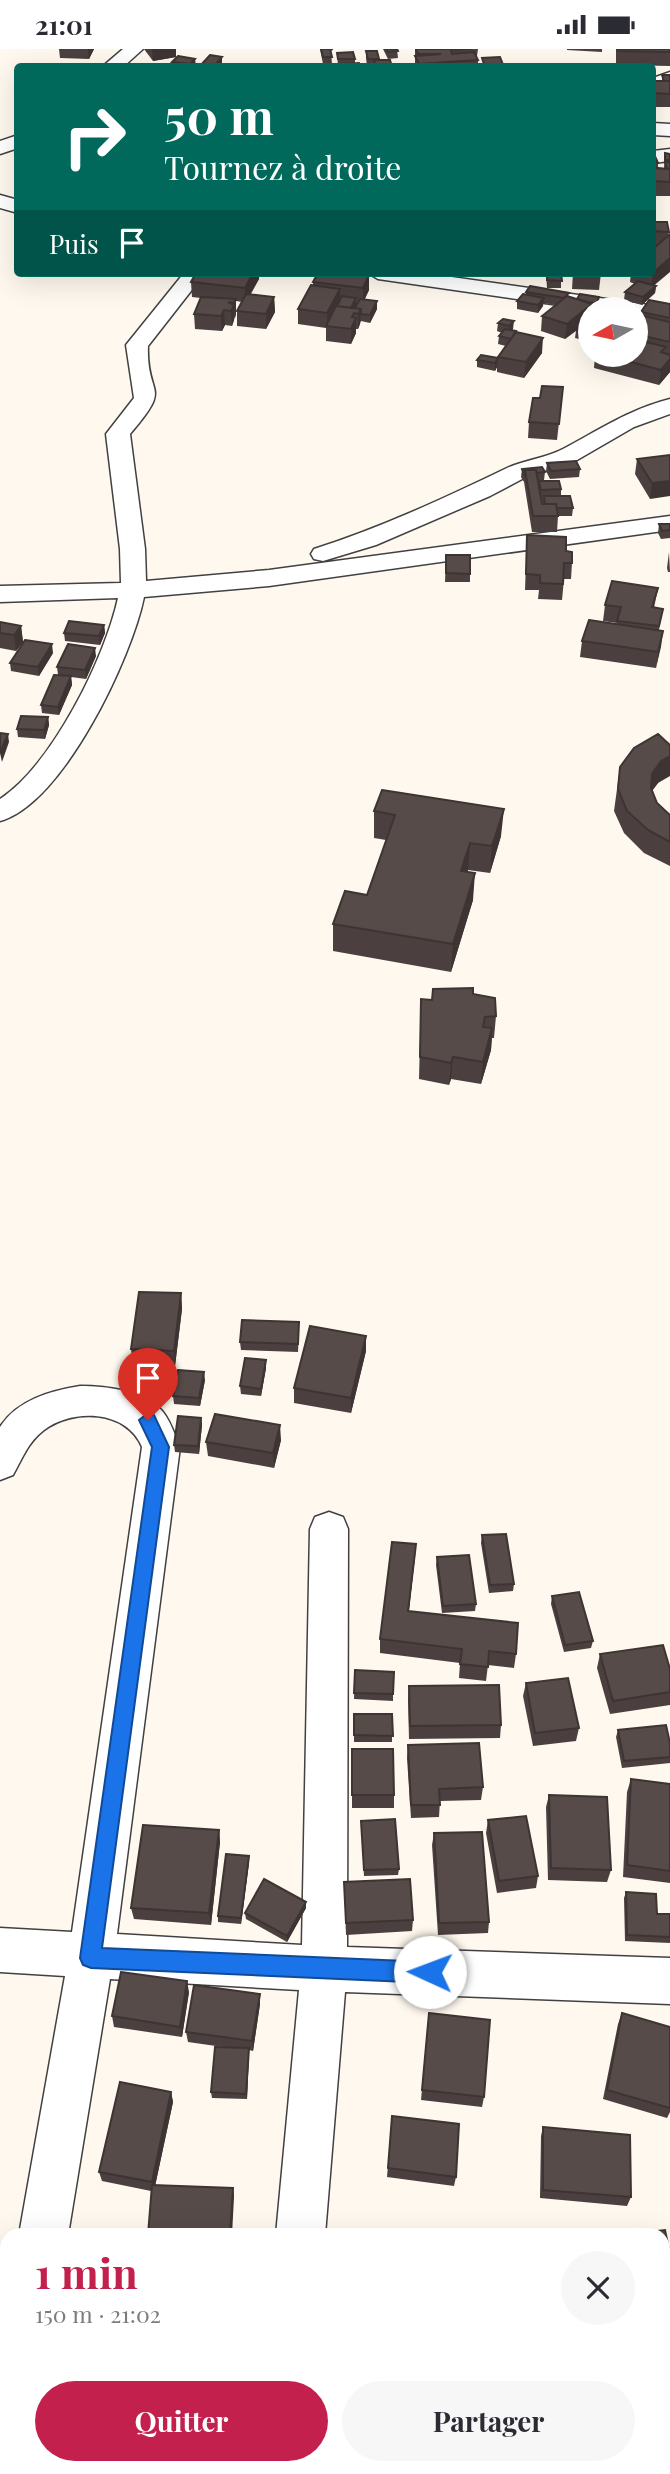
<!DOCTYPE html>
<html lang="fr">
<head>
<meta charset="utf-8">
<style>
  :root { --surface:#fff; --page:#f7f7f7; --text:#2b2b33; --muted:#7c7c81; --accent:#c3204e }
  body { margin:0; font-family:"Playfair Display",serif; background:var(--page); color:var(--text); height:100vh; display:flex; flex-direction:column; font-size:26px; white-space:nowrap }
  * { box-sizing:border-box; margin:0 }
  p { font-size:23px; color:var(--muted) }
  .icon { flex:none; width:38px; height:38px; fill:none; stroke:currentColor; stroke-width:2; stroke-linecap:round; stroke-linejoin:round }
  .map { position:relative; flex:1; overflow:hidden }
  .panel { position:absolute; left:0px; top:2179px; width:670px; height:247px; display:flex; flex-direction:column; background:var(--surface); border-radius:21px 21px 0 0; box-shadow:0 7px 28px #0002 }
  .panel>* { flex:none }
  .guide { position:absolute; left:14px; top:14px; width:642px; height:214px; border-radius:7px; box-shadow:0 7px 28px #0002; background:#00695c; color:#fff; overflow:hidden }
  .needle { width:46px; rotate:261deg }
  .buttons { position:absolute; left:578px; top:248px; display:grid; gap:14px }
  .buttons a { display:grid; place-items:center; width:70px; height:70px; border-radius:50%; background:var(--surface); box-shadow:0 7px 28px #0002; font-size:35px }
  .pin { position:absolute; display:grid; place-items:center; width:60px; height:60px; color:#fff; margin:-72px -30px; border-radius:50% 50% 50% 0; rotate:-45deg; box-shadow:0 0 7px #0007 }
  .pin .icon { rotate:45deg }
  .me { position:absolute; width:77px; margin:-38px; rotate:272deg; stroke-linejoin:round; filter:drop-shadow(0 0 5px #0008) }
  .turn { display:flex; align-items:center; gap:24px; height:147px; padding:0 35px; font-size:32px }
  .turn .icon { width:91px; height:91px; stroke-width:2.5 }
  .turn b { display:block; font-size:49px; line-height:60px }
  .then { display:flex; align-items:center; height:66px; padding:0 35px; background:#0003; gap:14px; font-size:26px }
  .round { display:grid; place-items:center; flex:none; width:74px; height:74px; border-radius:37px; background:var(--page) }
  .headline { display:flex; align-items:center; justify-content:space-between; height:119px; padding:0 35px }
  h1 { font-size:42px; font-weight:700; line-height:52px; color:var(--accent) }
  .action { display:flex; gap:14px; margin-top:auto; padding:14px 35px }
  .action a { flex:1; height:80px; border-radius:42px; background:var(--accent); color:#fff; font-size:28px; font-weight:700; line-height:80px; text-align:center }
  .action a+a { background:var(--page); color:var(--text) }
  .status { display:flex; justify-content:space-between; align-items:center; height:49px; padding:0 35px; background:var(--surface); direction:ltr }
  .status svg { height:19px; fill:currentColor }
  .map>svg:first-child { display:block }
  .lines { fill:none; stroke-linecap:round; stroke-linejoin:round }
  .minor-casing { stroke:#414141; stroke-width:3 }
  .minor { fill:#fff; fill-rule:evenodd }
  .wall { fill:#4b403f }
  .shaded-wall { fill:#3d3433 }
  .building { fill:#574b49; stroke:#3d3433; stroke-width:2 }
  .route { fill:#1a73e8; stroke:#114b97; stroke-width:2 }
</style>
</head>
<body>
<div class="status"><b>21:01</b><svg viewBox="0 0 49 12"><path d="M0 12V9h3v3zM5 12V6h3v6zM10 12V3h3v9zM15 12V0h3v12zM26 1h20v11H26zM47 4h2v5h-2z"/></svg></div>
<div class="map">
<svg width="670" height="2425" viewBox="0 0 670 2425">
  <rect width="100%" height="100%" fill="#fff8ee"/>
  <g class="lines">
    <defs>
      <path id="minor" d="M123 0H143L123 18H102Z
        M670 23V34L653 40V29Z
        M653 74 670 75V87L653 86Z
        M18 86V99L0 105V92Z
        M670 100V112L653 114V102Z
        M0 146 18 151V164L0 159Z
        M184 224H205L148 297C146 350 174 334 130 385L145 500 146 532 269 521 670 467V481L269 537 144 548C132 608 63 755 0 772V750C52 716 105 609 118 549L0 553V537L121 534 120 500 106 385 134 349 126 296Z
        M368 224H423L670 259V271L635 267V261H594L378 230Z
        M670 350V365L634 378 577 411 526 428 490 447 376 496 323 512 314 510 311 505 314 500C380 479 445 449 507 419 525 411 546 409 563 400 599 381 630 360 670 350Z
        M80 1337C105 1337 145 1341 163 1363 171 1373 175 1387 180 1398L117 1885 302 1896 310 1480 315 1468 329 1463 343 1468 348 1480 347 1898 670 1909V1955L345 1943 325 2186H276L299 1941 110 1930 68 2186H19L65 1927 0 1923V1879L72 1883 142 1398C127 1361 73 1359 44 1381 28 1393 22 1410 13 1426L0 1431V1378C17 1351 50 1342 80 1337Z
        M7 2366V2418H28L27 2425H0V2369Z
        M252 2418H304V2425H252Z"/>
    </defs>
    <use href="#minor" class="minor-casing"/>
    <use href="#minor" class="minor"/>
  </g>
  <path class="wall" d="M59 0H94L89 10 60 9Z
    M144 0H176V8L153 12Z
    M320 0H333V1L331 2 332 15H323Z
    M382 0H397L398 9 388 10 383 0Z
    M415 0H478L477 7H476L478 11V18H415Z
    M567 0H602V3L567 1Z
    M616 0H670V17L617 16 616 15Z
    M366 2 379 10V11L392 18 367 17 366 9Z
    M337 4 355 10V14L361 18 338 17Z
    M195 10V18H159L172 16V13Z
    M662 26H670V58H653V32H662Z
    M665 104 670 105V147H653V105L658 114V118L664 119Z
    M653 173 669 183 668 187 655 236 656 237 655 244 642 256 624 251 625 243 635 235 630 233 631 224H653L656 197H653Z
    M196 224H259V230L250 245 274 248 275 263 266 280 237 277V262L242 253 236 252V265L232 277 225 276 222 282 195 280 194 265 201 249 192 248 191 233Z
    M318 224 369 241 365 250 377 260 370 274 361 272 358 280H356V284L351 295 326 292V279L298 275V260L313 237V233Z
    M546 224H561V239H547Z
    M573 224H601L599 241 572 240Z
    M526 243 569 248 577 250 580 245 599 256 596 261H590V270L582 277 590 278V289L587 292 575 289 576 282 565 290 541 282 542 267 556 256 543 254V257L538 264 517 260V252L526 246Z
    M670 255V323L659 336 594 319 595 306H635V265L640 266 641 263Z
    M503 270 513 280 512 281 516 284 532 286 542 304 524 329 497 323V318L495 322 477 318V311L498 309 506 297 498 295 499 287 502 284 497 282 498 274Z
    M563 338 557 391 528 389 529 373 540 349Z
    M670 406 650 450 635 425 637 410Z
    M547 414 580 420 579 428 550 430 546 422Z
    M522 420 545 423 544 431 538 432 561 440V447L573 459 572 467H558L557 483H532L524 433 521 428Z
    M659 475H670V489L661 490 658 484Z
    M527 486 566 502 572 514 571 530H564L562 551 538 550 539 541H525Z
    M669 503 670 523H668L667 519Z
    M446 506 470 525V533H445Z
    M658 539 654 559 663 560 659 581 663 582 656 619 580 608 582 592 617 575V574L603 572 605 556Z
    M0 573 21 577 23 593 16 602 0 599Z
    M104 576 105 584 100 596 65 592 64 584Z
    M53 604 39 627 11 622 10 614Z
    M96 607 86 630 71 628 72 636 59 666 42 664 41 656 58 626 57 618Z
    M48 668 49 676 45 690 18 688 17 680Z
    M620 718 658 734 652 742 657 754 670 766V817L644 804 624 784 614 762Z
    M382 741 501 787 490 824 468 821 467 823 473 851 451 923 333 902V875L367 846 386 791 374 789V762Z
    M473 945 496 967 494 989H492L491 1001 481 1035 451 1030 449 1036 419 1030 421 950 432 951Z
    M181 1244 182 1260 175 1317 133 1315 131 1300Z
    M299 1281 298 1303 241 1301 240 1293Z
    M366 1302 351 1364 294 1354V1339Z
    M266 1319 261 1347 241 1345 240 1337Z
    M205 1331 200 1357 174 1355 173 1347Z
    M201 1369 202 1376 199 1405 175 1403 174 1396Z
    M281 1391 274 1419 208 1407 206 1393Z
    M482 1486 514 1535 513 1542 489 1544 481 1494Z
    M416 1495 409 1562 516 1605 514 1619 488 1616 486 1632 459 1629 460 1614 380 1604V1590Z
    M437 1508 476 1555 475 1562 442 1564 436 1516Z
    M552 1547 593 1592 591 1599 564 1603 551 1555Z
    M600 1605 670 1620V1656L610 1665 597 1619Z
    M355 1621 393 1645V1652L354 1650Z
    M526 1634 579 1679 576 1692 533 1697 523 1647Z
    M409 1637 501 1676 500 1689 409 1690 408 1650Z
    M354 1665H392V1693H354Z
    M618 1681 670 1694V1714L622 1719 616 1688Z
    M408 1696 483 1738 481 1751 440 1752 439 1768 411 1769 407 1709Z
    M352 1700 394 1746V1759H352Z
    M631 1730 670 1735V1834L623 1828 627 1743Z
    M549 1746 611 1821 607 1833 548 1831 546 1758Z
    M488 1771 538 1827 536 1839 497 1844 486 1784Z
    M361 1772 399 1820 398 1826 364 1827Z
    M219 1781 220 1793 211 1876 134 1870 131 1859Z
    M434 1784 489 1873 488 1884 438 1886 432 1796Z
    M249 1807V1813L241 1875 218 1873V1867Z
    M344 1833 413 1871 412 1882 346 1886Z
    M626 1843 657 1865H670V1894L625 1892 624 1849Z
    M306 1859 287 1893 246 1870 245 1864Z
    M189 1943 182 1988 114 1978 112 1967Z
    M260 1945V1955L253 2002 249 2001 247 2050 212 2049 211 2043 230 1999 188 1993 186 1983Z
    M429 1964 484 2048 482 2058 421 2051Z
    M622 1964 670 1978V2063L667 2069 603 2050 618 1975Z
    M171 2043 173 2053 155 2137 233 2139 234 2148 151 2142 102 2132 99 2123Z
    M392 2067 456 2128 454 2137 387 2128Z
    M543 2078 631 2148 627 2157 540 2149 541 2087Z
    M663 2186 670 2205V2332H663Z"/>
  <path class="shaded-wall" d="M88 0H94L89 10Z
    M152 0H176V8L153 12Z
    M222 8V15L220 18H213Z
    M195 10 196 17 190 18V15Z
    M670 209V223L651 239 653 224Z
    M253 224H259V230L246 254 245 239Z
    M369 226V241L363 253V239Z
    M656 237 655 244 642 256 643 248Z
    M340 240V255L327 279V264Z
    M274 248 275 263 266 280V265Z
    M356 249V256L349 270V262Z
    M544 249 543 257 538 264V256Z
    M236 250V265L235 269 234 254Z
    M377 252V260L370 274V266Z
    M592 255V261H590V270L565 290 567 275Z
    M234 256V271L232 277 231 262Z
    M361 260 360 275 358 280V265Z
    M224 261 225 276 222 282 221 267Z
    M354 264V274L356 269V284L351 295 352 268Z
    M514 272 513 280 508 285 509 277Z
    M543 289 542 304 524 329 526 313Z
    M498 310 497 318 495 322V314Z
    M670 310V323L659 336 661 321Z
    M670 432V447L650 450 652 434Z
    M104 576 105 584 100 596 99 587Z
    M21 577 23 593 16 602 14 586Z
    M663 582 661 598 656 619 658 603Z
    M52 595 53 604 39 627 38 618Z
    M95 599 96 607 86 630 85 621Z
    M71 627 72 636 59 666 58 658Z
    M48 668 49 676 45 690 44 681Z
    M8 685 9 693 2 713 0 704Z
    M670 707V727L658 734 648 747 652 725 661 712Z
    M504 760 501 787 490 824 492 797Z
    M470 794 468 821 459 849 461 822Z
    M475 824 473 851 451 923 453 895Z
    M492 979 491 1001 481 1035 483 1013Z
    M453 1008 451 1030 449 1036 451 1014Z
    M181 1244 182 1260 175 1317 174 1302Z
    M366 1287V1302L351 1364V1349Z
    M266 1311V1319L261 1347V1340Z
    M204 1323 205 1331 200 1357 199 1349Z
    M201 1369 202 1376 199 1405 198 1397Z
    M280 1376 281 1391 274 1419 273 1404Z
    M416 1495 415 1509 407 1576 408 1562Z
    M219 1781 220 1793 211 1876 209 1864Z
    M249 1807V1813L241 1875V1869Z
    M306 1853V1859L287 1893V1887Z
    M187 1932 189 1943 182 1988 180 1978Z
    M260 1945V1955L253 2002 252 1992Z
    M249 1999V2005L247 2050 246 2045Z
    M171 2043 173 2053 154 2142 152 2133Z
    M233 2139 234 2148 232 2186H230Z"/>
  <path class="building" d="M321 0H330L332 8H323Z
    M386 0H397L398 2 388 3Z
    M416 0H472L451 1 452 5 474 3 478 11 419 15 415 7 441 5H418Z
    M617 0H670V3L618 2Z
    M366 2H377L379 10H368Z
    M353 3 355 10H338L337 4Z
    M210 6 222 8 213 18H199Z
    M178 7 195 10 190 15 172 13Z
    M500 8 504 18H485L482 9Z
    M374 11H390L392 18H376Z
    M359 14 361 18H346L345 15Z
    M161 15 173 16V18H159Z
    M617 15 619 18 594 17Z
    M662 26H670V32H664Z
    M653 32H670V45L653 44Z
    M665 104 670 105V111H665Z
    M653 105H654L658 114H653Z
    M665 113H670V120H667Z
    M653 119 670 120V133L653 132Z
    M653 173H667L669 183 653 182Z
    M670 185V209L653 224H652H653V200Z
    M196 224H253L245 239 191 233Z
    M318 224H352L369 226 363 239 313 233Z
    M547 224H561L562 232 547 231Z
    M573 224H601L600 226 573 225Z
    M638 232 656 237 643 248 625 243Z
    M311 236 340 240 327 264 298 260Z
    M530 237 569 244 564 249 526 243Z
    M246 245 274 248 266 265 237 262Z
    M523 245 544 249 538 256 517 252Z
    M580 245 599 248 597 254 588 253 577 250Z
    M342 247 356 249 351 259 337 257Z
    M567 247 592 255 567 275 542 267Z
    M201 248 236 250 234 254 228 253 234 256 231 262 224 261 221 267 194 265Z
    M360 250 377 252 370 266 361 265V260L355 259Z
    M649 251 670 255V269L641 263Z
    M612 253 622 256 616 261H607L603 259Z
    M336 257 361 260 358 265 354 264 352 268 356 269 351 280 326 277Z
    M635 265 670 273V293L635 285Z
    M503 270 514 272 509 277 498 274Z
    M580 276 590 278V282L588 284 576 281Z
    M505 280 516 282 511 290 499 287Z
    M516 283 543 289 526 313 498 308Z
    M635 290 666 298 661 303 670 306V310L661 321 605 306H635Z
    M481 306 498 309 495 314 477 311Z
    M542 337 563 338 559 375 529 373 533 349H540Z
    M670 406V432L652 434 637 410Z
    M576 412 580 420 551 422 547 414Z
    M542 418 545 423 537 424 536 421H525L524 425 522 420Z
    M525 421H536L542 455H556L558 467H533Z
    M539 432H559L561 440 541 441Z
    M544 447H570L573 459H557L556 455H545Z
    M659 475H670V481L662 482Z
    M527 486 566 488V502L572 503V514H564L563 535 540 534V526L526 525Z
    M446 506H470V525L446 524Z
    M612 532 658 539 652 558 663 560 659 577 617 572 621 558 605 556Z
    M589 571 663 582 658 603 582 592Z
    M69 572 104 576 99 587 64 584Z
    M0 573 21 577 14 586 0 584Z
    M25 591 52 595 38 618 10 614Z
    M68 595 95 599 85 621 57 618Z
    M54 626 71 627 58 658 41 656Z
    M21 667 48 668 44 681 17 680Z
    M0 684 8 685 0 704Z
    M658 685 670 696V707L661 712 652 725 651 739 657 754 670 766V793L648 781 627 762 618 740 620 718 634 699Z
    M382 741 504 760 492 797 470 794 461 822 475 824 453 895 333 875 345 842 367 846 395 766 374 762Z
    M473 939V945L495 949 496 967 485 968 483 978 492 979 483 1013 453 1008 451 1014 420 1008 421 950 432 951 433 940Z
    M139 1243 181 1244 174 1302 131 1300Z
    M242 1271 299 1273 298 1295 240 1293Z
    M310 1277 366 1287 351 1349 294 1339Z
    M245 1309 266 1311 261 1340 240 1337Z
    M178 1321 204 1323 199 1349 173 1347Z
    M215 1365 280 1376 273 1404 206 1393Z
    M178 1367 201 1369 198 1397 174 1396Z
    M506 1485 514 1535 490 1536 482 1486Z
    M392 1493 416 1495 408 1562 518 1574 516 1605 489 1602 488 1618 460 1615 462 1600 380 1590Z
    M469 1506 476 1555 443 1557 437 1508Z
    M579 1543 593 1592 565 1596 552 1547Z
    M663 1596 670 1620V1643L613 1652 600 1605Z
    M355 1621 394 1623 393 1645 354 1644Z
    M568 1629 579 1679 535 1684 526 1634Z
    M499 1636 501 1676 410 1677 409 1637Z
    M354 1665H392L393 1687 354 1686Z
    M666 1676 670 1694V1708L624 1712 618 1681Z
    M479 1694 483 1738 439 1740 440 1756H411L408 1696Z
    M352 1700H393L394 1746H352Z
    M631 1730 670 1735V1822L627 1816Z
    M549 1746 607 1748 611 1821 551 1819Z
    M526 1767 538 1827 499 1832 488 1771Z
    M395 1770 399 1820 364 1821 361 1772Z
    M143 1776 219 1781 209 1864 131 1859Z
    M482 1783 489 1873 439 1874 434 1784Z
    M226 1805 249 1807 241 1869 218 1867Z
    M264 1830 306 1853 287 1887 245 1864Z
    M410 1830 413 1871 346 1874 344 1833Z
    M626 1843 656 1845 657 1865H670V1888L627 1886Z
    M121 1923 187 1932 180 1978 112 1967Z
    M194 1936 260 1945 252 1992 186 1983Z
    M429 1964 490 1971 484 2048 422 2041Z
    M622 1964 670 1978V2059L607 2041Z
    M215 1998 249 1999 246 2045 211 2043Z
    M120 2033 171 2043 152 2133 99 2123Z
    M392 2067 459 2075 456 2128 388 2119Z
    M543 2078 630 2086 631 2148 543 2141Z
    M152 2136 233 2139 230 2186H148Z
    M665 2181 670 2205V2325L663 2326V2186H624Z
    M143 2418H200L199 2425H143Z"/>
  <path class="route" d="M148 1364 154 1366 169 1398 102 1899 430 1913 438 1916 441 1923 438 1931 430 1934 91 1919 83 1916 80 1909 152 1398 139 1371Z"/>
</svg>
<div class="buttons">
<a><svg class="needle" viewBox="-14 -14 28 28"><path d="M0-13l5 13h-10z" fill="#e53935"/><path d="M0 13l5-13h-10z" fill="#7c7c81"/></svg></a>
</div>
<div class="pin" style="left:148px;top:1371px;background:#d93025"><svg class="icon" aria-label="arrive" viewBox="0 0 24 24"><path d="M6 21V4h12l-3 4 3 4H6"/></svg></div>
<svg class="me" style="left:430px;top:1923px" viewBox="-20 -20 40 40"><circle r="19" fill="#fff"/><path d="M0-13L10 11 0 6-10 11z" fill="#1a73e8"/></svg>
<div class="guide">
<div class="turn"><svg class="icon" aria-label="right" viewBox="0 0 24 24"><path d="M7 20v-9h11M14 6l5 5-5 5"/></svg><div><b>50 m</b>Tournez à droite</div></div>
<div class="then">Puis<svg class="icon" aria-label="arrive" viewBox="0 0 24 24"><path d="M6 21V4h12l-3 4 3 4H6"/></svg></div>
</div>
<section class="panel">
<div class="headline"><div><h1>1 min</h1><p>150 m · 21:02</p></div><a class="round"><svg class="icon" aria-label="close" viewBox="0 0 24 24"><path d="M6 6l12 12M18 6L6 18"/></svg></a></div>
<div class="action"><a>Quitter</a><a>Partager</a></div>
</section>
</div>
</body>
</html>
